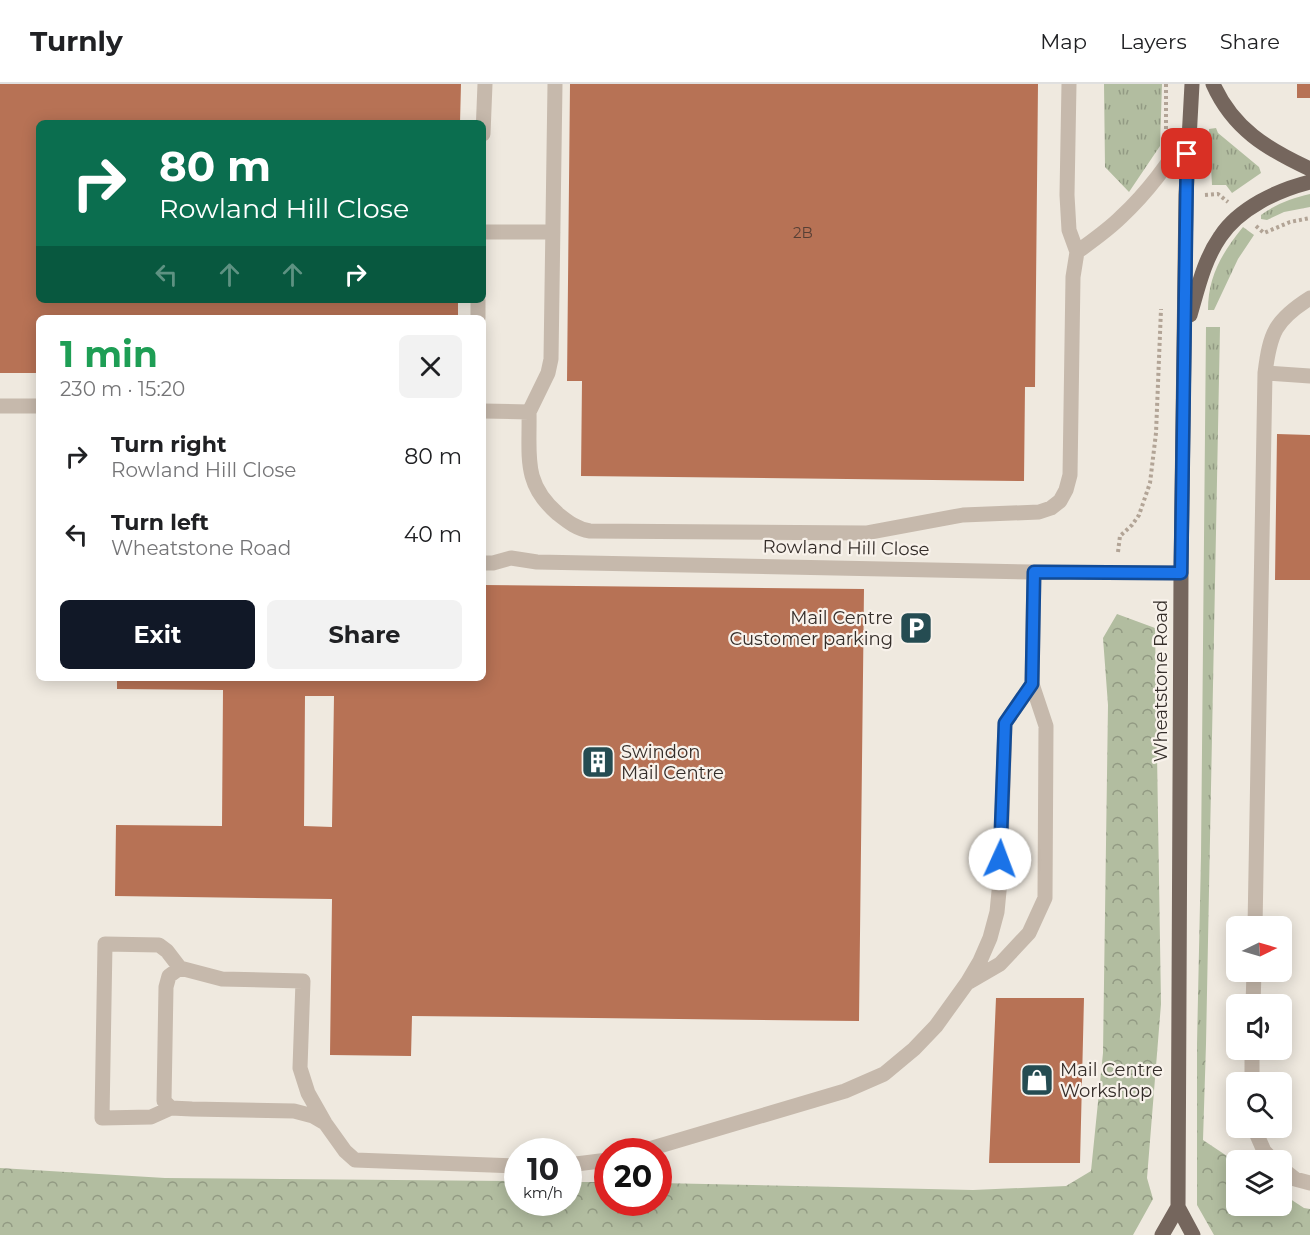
<!DOCTYPE html>
<html lang="en">
<head>
<meta charset="utf-8">
<style>
  :root { --surface:#fff; --page:#f2f2f2; --text:#202124; --muted:#757577; --line:#e0e0e0; --accent:#111827 }
  body { margin:0; font-family:Montserrat,sans-serif; background:var(--page); color:var(--text); height:100vh; display:flex; flex-direction:column; font-size:22px; white-space:nowrap }
  * { box-sizing:border-box; margin:0 }
  p { font-size:20px; color:var(--muted) }
  .icon { flex:none; width:33px; height:33px; fill:none; stroke:currentColor; stroke-width:2; stroke-linecap:round; stroke-linejoin:round }
  .map { position:relative; flex:1; overflow:hidden }
  .sheet { position:absolute; left:36px; top:231px; width:450px; height:366px; display:flex; flex-direction:column; background:var(--surface); border-radius:9px; box-shadow:0 3px 15px #0003 }
  .sheet>* { flex:none }
  .guide { position:absolute; left:36px; top:36px; width:450px; height:183px; border-radius:9px; box-shadow:0 3px 15px #0003; background:#0b6e4f; color:#fff; overflow:hidden }
  .needle { width:39px; rotate:85deg }
  .tools { position:absolute; left:1226px; top:832px; display:grid; gap:12px }
  .tools a { display:grid; place-items:center; width:66px; height:66px; border-radius:9px; background:var(--surface); box-shadow:0 3px 15px #0003; font-size:30px }
  .speed { position:absolute; left:504px; top:1054px; display:flex; gap:12px; font-size:30px; font-weight:700; text-align:center }
  .speed>* { display:grid; place-content:center; width:78px; height:78px; border-radius:50%; background:var(--surface); box-shadow:0 3px 15px #0003; line-height:1 }
  .speed small { font-size:15px; font-weight:400 }
  .speed .limit { border:9px solid #d22; background:#fff; color:#111 }
  .pin { position:absolute; display:grid; place-items:center; width:51px; height:51px; color:#fff; margin:-26px; border-radius:12px; box-shadow:0 3px 9px #0006 }
  .me { position:absolute; width:66px; margin:-33px; rotate:2deg; stroke-linejoin:round; filter:drop-shadow(0 0 4px #0008) }
  .turn { display:flex; align-items:center; gap:21px; height:126px; padding:0 24px; font-size:27px }
  .turn .icon { width:78px; height:78px; stroke-width:2.5 }
  .turn b { display:block; font-size:42px; line-height:51px }
  .lanes { display:flex; align-items:center; height:57px; padding:0 24px; background:#0003; justify-content:center; gap:30px; direction:ltr }
  .lanes .off { opacity:.35 }
  .round { display:grid; place-items:center; flex:none; width:63px; height:63px; border-radius:9px; background:var(--page) }
  .overview { display:flex; align-items:center; justify-content:space-between; height:102px; padding:0 24px }
  h1 { font-size:36px; font-weight:700; line-height:45px; color:#1e9e55 }
  .primary-button { display:flex; gap:12px; margin-top:auto; padding:12px 24px }
  .primary-button a { flex:1; height:69px; border-radius:9px; background:var(--accent); color:#fff; font-size:24px; font-weight:700; line-height:69px; text-align:center }
  .primary-button a+a { background:var(--page); color:var(--text) }
  ul { padding:0; list-style:none }
  li { display:flex; align-items:center; gap:18px; height:78px; padding:0 24px }
  li div { flex:1 }
  li b { display:block; font-size:22px }
  li em { font-style:normal }
  header { display:flex; align-items:center; gap:36px; box-sizing:border-box; height:84px; padding:0 30px; background:var(--surface); border-bottom:2px solid var(--line) }
  header strong { font-size:28px }
  nav { display:flex; gap:33px; margin-inline-start:auto; font-size:21px }
  .map>svg:first-child { display:block }
  .grass { fill:url(#grass-tufts) }
  .forest { fill:url(#forest-crowns) }
  .building { fill:#b77255; fill-rule:evenodd }
  .lines { fill:none; stroke-linecap:round; stroke-linejoin:round }
  .path { stroke:#b2a496; stroke-width:4; stroke-dasharray:3 3; stroke-linecap:butt }
  .minor { stroke:#c6b9ac; stroke-width:15 }
  .major { stroke:#75665d; stroke-width:15 }
  .route-casing { stroke:#114b97; stroke-width:15 }
  .route { stroke:#1a73e8; stroke-width:10 }
  .labels { text-anchor:middle; dominant-baseline:central; stroke-width:4.5; stroke-linejoin:round; paint-order:stroke }
  .number-label { font-size:15px; fill:#563f35 }
  .street-label { font-size:18px; fill:#352e2a; stroke:#f8f2eb }
  .poi-label { font-size:18px; fill:#352e2a; stroke:#f8f2eb; text-anchor:start }
</style>
</head>
<body>
<header>
<strong>Turnly</strong>
<nav><a>Map</a><a>Layers</a><a>Share</a></nav>
</header>
<div class="map">
<svg width="1310" height="1151" viewBox="0 0 1310 1151">
  <defs>
    <pattern id="grass-tufts" width="24" height="20" patternUnits="userSpaceOnUse" patternTransform="scale(1.5)"><rect width="24" height="20" fill="#b2bda0"/><path d="M3 7l-1-3M5 7V3M7 7l1-3M15 17l-1-3M17 17v-4M19 17l1-3" fill="none" stroke="#929a83"/></pattern>
    <pattern id="forest-crowns" width="20" height="18" patternUnits="userSpaceOnUse" patternTransform="scale(1.5)"><rect width="20" height="18" fill="#b2bda0"/><path d="M2 6a3 3 0 1 1 6 0M12 15a3 3 0 1 1 6 0" fill="none" stroke="#929a83"/></pattern>
  </defs>
  <rect width="100%" height="100%" fill="#efe9df"/>
  <path class="grass" d="M1104 0H1162L1160 62 1129 108 1105 83Z
    M1216 44 1218 49 1259 83 1261 89 1232 109 1226 101H1212L1209 45Z
    M1310 110V123L1284 128 1267 136 1261 135V131C1276 120 1292 114 1310 110Z
    M1243 143 1254 151 1238 175 1214 226H1208C1208 192 1222 169 1243 143Z
    M1206 243H1220L1206 960H1197L1201 772Z"/>
  <path class="forest" d="M1117 530 1155 544 1161 920 1147 1094 1153 1115 1133 1151H0V1084L165 1094 517 1097 518 1119H568L569 1098H607L608 1119H658L659 1099 973 1106 1066 1102 1091 1087 1103 969 1108 621 1103 554Z
    M1197 960H1206L1203 1056 1236 1078V1122H1281V1109L1304 1124 1310 1125V1151H1214L1197 1121Z"/>
  <path class="building" d="M0 0H461L460 39H39V216H458V234H39V289H0Z
    M570 0H1038L1035 303H1025L1024 397 581 392 582 297H567Z
    M1297 0H1310V14H1297Z
    M1277 350 1310 351V496H1275Z
    M483 501 864 505 859 937 412 932 411 972 330 971 332 815 115 812 116 741 222 742 223 606 117 605V594H483ZM305 612H334L332 743 304 742Z
    M996 914H1084L1080 1079H989Z"/>
  <g class="lines">
    <path class="path" d="M1166 45V0
      M1205 111 1218 110 1228 118
      M1256 142 1264 149 1290 138 1310 134
      M1118 468 1120 452 1132 441 1139 431 1150 399 1156 349 1161 225"/>
    <path class="minor" d="M483 50 485 0
      M483 148H553
      M1077 168C1092 157 1108 146 1121 133 1148 108 1168 80 1188 49
      M478 234V216
      M1265 289 1310 292
      M0 322H39
      M483 327 529 328C530 372 522 399 558 430 568 438 577 445 590 447L866 449 963 431 1039 428 1051 424 1060 417 1066 406 1070 391 1073 193 1077 168 1069 146 1067 111 1069 0
      M529 328 548 289 551 275 555 0
      M483 479H493L511 474 537 478 1034 488 1181 489
      M1255 843 1265 289C1270 249 1275 236 1310 214
      M969 898 1000 880 1029 849 1045 814 1046 642 1032 600 1034 488
      M1253 921 1254 888
      M1252 999V966
      M171 1024 164 1017 166 903 169 892 180 884
      M325 1039 313 1032 294 1027 192 1025 171 1024 151 1033 102 1034 105 860 159 861 167 867 180 884 222 895 303 897 300 984 308 1009 325 1039 345 1067 355 1076 518 1082
      M1254 1044 1264 1067 1274 1077
      M639 1068 845 1007 884 990 914 965 936 942 967 899 980 877 990 854 997 828 1000 797 1005 639 1032 600
      M568 1081 608 1076
      M1281 1084 1295 1095 1310 1099"/>
    <path class="major" d="M1192 0 1186 111 1181 489 1178 1123 1193 1151
      M1213 0C1233 45 1267 65 1310 85
      M1190 231C1198 204 1204 176 1220 153 1239 124 1278 106 1310 98
      M1162 1151 1178 1123"/>
  </g>
  <g class="lines">
    <defs>
      <path id="route" d="M1000 775 1005 639 1032 600 1034 488 1181 489 1187 70"/>
    </defs>
    <use href="#route" class="route-casing"/>
    <use href="#route" class="route"/>
  </g>
  <defs>
    <symbol id="parking-square" viewBox="-11 -11 22 22"><rect x="-9" y="-9" width="18" height="18" rx="4" fill="#254c52" stroke="#f8f2eb"/><path d="M-3.5-5.5H1a3.5 3.5 0 0 1 0 7H-1V5.5H-3.5ZM-1-3.4V-.6H.8a1.4 1.4 0 0 0 0-2.8Z" fill="#fff"/></symbol>
    <symbol id="building-square" viewBox="-11 -11 22 22"><rect x="-9" y="-9" width="18" height="18" rx="4" fill="#254c52" stroke="#f8f2eb"/><path d="M-4-6H4V6H1V3H-1V6H-4ZM-2.5-4.3h1.7v1.8h-1.7ZM.8-4.3h1.7v1.8H.8ZM-2.5-1h1.7V.8h-1.7ZM.8-1h1.7V.8H.8Z" fill="#fff"/></symbol>
    <symbol id="shop-square" viewBox="-11 -11 22 22"><rect x="-9" y="-9" width="18" height="18" rx="4" fill="#254c52" stroke="#f8f2eb"/><path d="M-5-2.5h2.3a2.7 3.5 0 0 1 5.4 0H5L5.5 6h-11ZM-1.5-2.5h3a1.5 2.3 0 0 0-3 0Z" fill="#fff"/></symbol>
  </defs>
  <g fill-rule="evenodd">
    <use href="#parking-square" x="897" y="525" width="38" height="38"/>
    <use href="#building-square" x="579" y="659" width="38" height="38"/>
    <use href="#shop-square" x="1018" y="977" width="38" height="38"/>
  </g>
  <g class="labels">
    <g class="number-label">
      <text x="803" y="148">2B</text>
    </g>
    <g class="street-label">
      <text transform="translate(846 464) rotate(1)">Rowland Hill Close</text>
      <text transform="translate(1161 597) rotate(-90)">Wheatstone Road</text>
    </g>
    <g class="poi-label">
      <text x="893" y="534" text-anchor="end">Mail Centre<tspan x="893" dy="21">Customer parking</tspan></text>
      <text x="621" y="668">Swindon<tspan x="621" dy="21">Mail Centre</tspan></text>
      <text x="1060" y="986">Mail Centre<tspan x="1060" dy="21">Workshop</tspan></text>
    </g>
  </g>
</svg>
<div class="tools">
<a><svg class="needle" viewBox="-14 -14 28 28"><path d="M0-13l5 13h-10z" fill="#e53935"/><path d="M0 13l5-13h-10z" fill="#757577"/></svg></a>
<a><svg class="icon" aria-label="sound" viewBox="0 0 24 24"><path d="M4 9h4l5-4v14l-5-4H4zM17 9q2 3 0 6"/></svg></a>
<a><svg class="icon" aria-label="search" viewBox="0 0 24 24"><circle cx="10" cy="10" r="6"/><path d="M15 15l6 6"/></svg></a>
<a><svg class="icon" aria-label="layers" viewBox="0 0 24 24"><path d="M12 4l9 5-9 5-9-5zM3 14l9 5 9-5"/></svg></a>
</div>
<div class="speed"><div>10<small>km/h</small></div><div class="limit">20</div></div>
<div class="pin" style="left:1187px;top:70px;background:#d93025"><svg class="icon" aria-label="arrive" viewBox="0 0 24 24"><path d="M6 21V4h12l-3 4 3 4H6"/></svg></div>
<svg class="me" style="left:1000px;top:775px" viewBox="-20 -20 40 40"><circle r="19" fill="#fff"/><path d="M0-13L10 11 0 6-10 11z" fill="#1a73e8"/></svg>
<div class="guide">
<div class="turn"><svg class="icon" aria-label="right" viewBox="0 0 24 24"><path d="M7 20v-9h11M14 6l5 5-5 5"/></svg><div><b>80 m</b>Rowland Hill Close</div></div>
<div class="lanes"><svg class="icon off" aria-label="left" viewBox="0 0 24 24"><path d="M17 20v-9H6M10 6l-5 5 5 5"/></svg><svg class="icon off" aria-label="ahead" viewBox="0 0 24 24"><path d="M12 20V5M6 11l6-6 6 6"/></svg><svg class="icon off" aria-label="ahead" viewBox="0 0 24 24"><path d="M12 20V5M6 11l6-6 6 6"/></svg><svg class="icon" aria-label="right" viewBox="0 0 24 24"><path d="M7 20v-9h11M14 6l5 5-5 5"/></svg></div>
</div>
<section class="sheet">
<div class="overview"><div><h1>1 min</h1><p>230 m · 15:20</p></div><a class="round"><svg class="icon" aria-label="close" viewBox="0 0 24 24"><path d="M6 6l12 12M18 6L6 18"/></svg></a></div>
<ul>
<li><svg class="icon" aria-label="right" viewBox="0 0 24 24"><path d="M7 20v-9h11M14 6l5 5-5 5"/></svg><div><b>Turn right</b><p>Rowland Hill Close</p></div><em>80 m</em></li>
<li><svg class="icon" aria-label="left" viewBox="0 0 24 24"><path d="M17 20v-9H6M10 6l-5 5 5 5"/></svg><div><b>Turn left</b><p>Wheatstone Road</p></div><em>40 m</em></li>
</ul>
<div class="primary-button"><a>Exit</a><a>Share</a></div>
</section>
</div>
</body>
</html>
